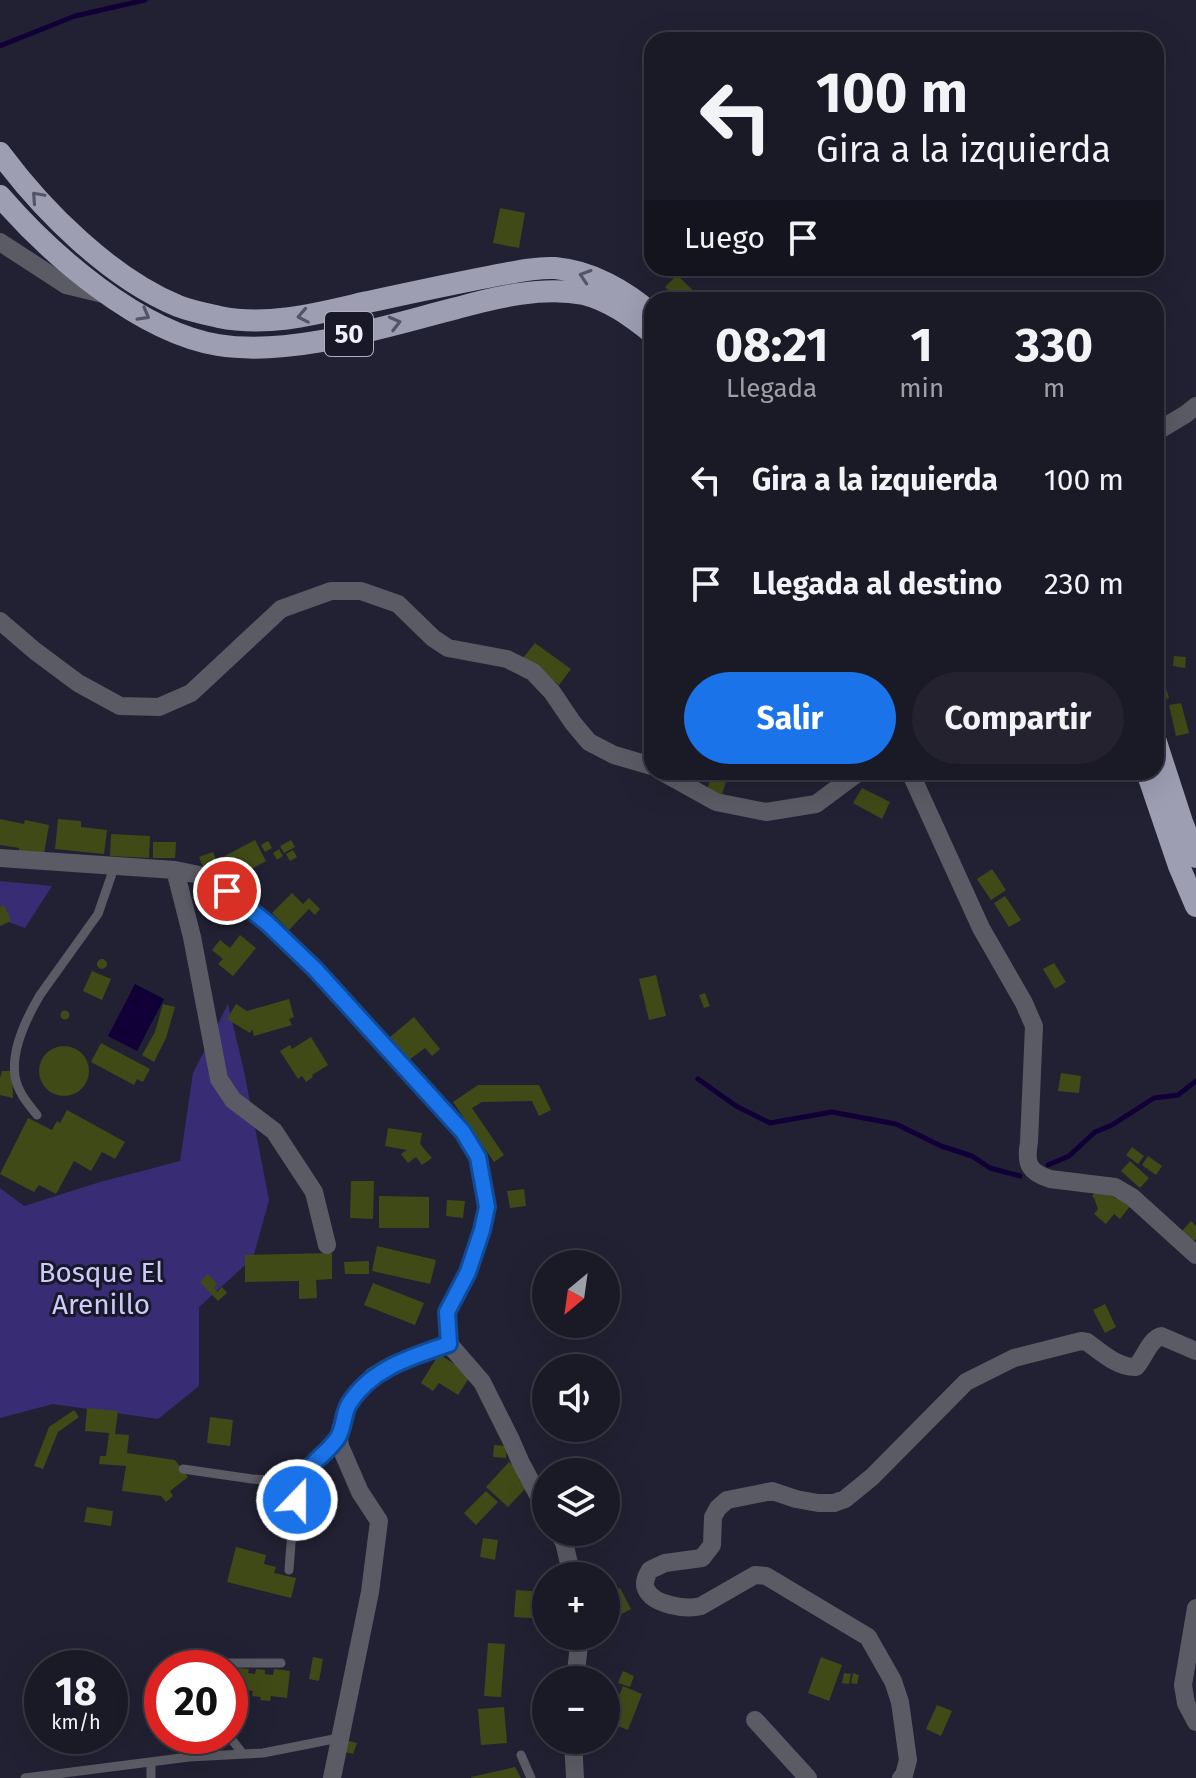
<!DOCTYPE html>
<html lang="es">
<head>
<meta charset="utf-8">
<style>
  :root { --surface:#1a1926; --page:#23222e; --text:#f1f3f6; --muted:#9fa0a7; --line:#383843; --accent:#1a73e8 }
  body { margin:0; font-family:"Fira Sans",sans-serif; background:var(--page); color:var(--text); height:100vh; display:flex; flex-direction:column; font-size:30px; white-space:nowrap }
  * { box-sizing:border-box; margin:0 }
  p { font-size:26px; color:var(--muted) }
  .icon { flex:none; width:44px; height:44px; fill:none; stroke:currentColor; stroke-width:2; stroke-linecap:round; stroke-linejoin:round }
  .map { position:relative; flex:1; overflow:hidden }
  .side { position:absolute; left:644px; top:292px; width:520px; height:488px; display:flex; flex-direction:column; background:var(--surface); border-radius:24px; box-shadow:0 8px 32px #0002,0 0 0 2px var(--line) }
  .side>* { flex:none }
  .banner { position:absolute; left:644px; top:32px; width:520px; height:244px; border-radius:24px; box-shadow:0 8px 32px #0002,0 0 0 2px var(--line); background:#1a1926; color:var(--text); overflow:hidden }
  .needle { width:52px; rotate:209deg }
  .buttons { position:absolute; left:532px; top:1250px; display:grid; gap:16px }
  .buttons a { display:grid; place-items:center; width:88px; height:88px; border-radius:50%; background:var(--surface); box-shadow:0 8px 32px #0002,0 0 0 2px var(--line); font-size:40px }
  .speed { position:absolute; left:24px; top:1650px; display:flex; gap:16px; font-size:40px; font-weight:700; text-align:center }
  .speed>* { display:grid; place-content:center; width:104px; height:104px; border-radius:50%; background:var(--surface); box-shadow:0 8px 32px #0002,0 0 0 2px var(--line); line-height:1 }
  .speed small { font-size:20px; font-weight:400 }
  .speed .limit { border:12px solid #d22; background:#fff; color:#111 }
  .pin { position:absolute; display:grid; place-items:center; width:68px; height:68px; color:#fff; margin:-34px; border:4px solid #fff; border-radius:50%; box-shadow:0 2px 8px #0007 }
  .me { position:absolute; width:88px; margin:-44px; rotate:22deg; stroke-linejoin:round; filter:drop-shadow(0 0 6px #0008) }
  .turn { display:flex; align-items:center; gap:28px; height:168px; padding:0 40px; font-size:36px }
  .turn .icon { width:104px; height:104px; stroke-width:2.5 }
  .turn b { display:block; font-size:56px; line-height:68px }
  .then { display:flex; align-items:center; height:76px; padding:0 40px; background:#0003; gap:16px; font-size:30px }
  .eta { display:flex; justify-content:space-evenly; align-items:center; height:136px; text-align:center }
  .eta b { font-size:48px; font-weight:700; line-height:56px }
  .button { display:flex; gap:16px; margin-top:auto; padding:16px 40px }
  .button a { flex:1; height:92px; border-radius:48px; background:var(--accent); color:#fff; font-size:32px; font-weight:700; line-height:92px; text-align:center }
  .button a+a { background:var(--page); color:var(--text) }
  ul { padding:0; list-style:none }
  li { display:flex; align-items:center; gap:24px; height:104px; padding:0 40px }
  li div { flex:1 }
  li b { display:block; font-size:30px }
  li em { font-style:normal }
  .map>svg:first-child { display:block }
  .green { fill:#382c74 }
  .water { fill:#100037 }
  .lines { fill:none; stroke-linecap:round; stroke-linejoin:round }
  .stream { stroke:#100037; stroke-width:5 }
  .building { fill:#3f4a17 }
  .service { stroke:#5b5b65; stroke-width:9 }
  .minor { stroke:#5b5b65; stroke-width:18 }
  .trunk { stroke:#9e9eb3; stroke-width:22 }
  .oneway { stroke:#555467 }
  .route-casing { stroke:#114b97; stroke-width:20 }
  .route { stroke:#1a73e8; stroke-width:14 }
  .labels { text-anchor:middle; dominant-baseline:central; stroke-width:6; stroke-linejoin:round; paint-order:stroke }
  .shield { fill:#191829; stroke:#b0afbd; stroke-width:2 }
  .shield-label { font-size:26px; font-weight:bold; fill:#f0f0fc }
  .park-label { font-size:28px; fill:#cccbf8; stroke:#191829 }
</style>
</head>
<body>
<div class="map">
<svg width="1196" height="1778" viewBox="0 0 1196 1778">
  <rect width="100%" height="100%" fill="#222133"/>
  <path class="green" d="M0 881 52 886 25 928 0 919Z
    M228 1004 244 1071 269 1200 253 1258 199 1307V1386L158 1419 53 1404 0 1418V1188L24 1206 100 1182 180 1161 193 1073Z"/>
  <path class="water" d="M135 984 164 999 137 1051 108 1036Z"/>
  <g class="lines">
    <path class="stream" d="M0 46 75 16 145 0
      M698 1079 736 1106 770 1123 832 1112 896 1124 941 1146 972 1156 990 1168 1020 1176
      M1048 1165 1069 1156 1095 1132 1112 1125 1154 1098 1178 1095 1196 1081"/>
  </g>
  <path class="building" d="M500 208 525 213 519 248 493 243Z
    M677 275 703 300H678L665 287Z
    M1156 541 1165 546 1156 561Z
    M535 643 571 669 559 685 523 658Z
    M1174 656 1186 657 1185 668 1173 666Z
    M1156 657 1169 698 1162 700 1159 689 1156 690Z
    M1181 703 1189 733 1176 736 1169 705Z
    M711 777 726 781 722 795 707 790Z
    M862 788 890 802 882 819 853 803Z
    M0 819 24 824 25 820 49 825 43 860 18 855 19 848 0 845Z
    M58 819 81 821V827L107 830 104 854 55 849Z
    M111 834 150 836 149 858 110 856Z
    M255 840 266 861 232 880 221 858Z
    M291 840 295 847 284 853 280 846Z
    M268 841 272 848 265 852 261 845Z
    M153 842H176L175 858H153Z
    M279 849 283 856 277 860 273 853Z
    M293 850 297 857 290 861 286 854Z
    M213 852 217 862 203 867 199 857Z
    M992 869 1006 890 991 900 977 879Z
    M292 893 303 904 309 898 320 909 315 915 309 909 289 930 272 913Z
    M1005 896 1021 920 1009 927 994 903Z
    M4 905 11 921 0 926V907Z
    M240 935 256 948 233 976 218 964 223 959 212 950 220 940 230 948Z
    M97 964a5 5 0 1 1 10 0a5 5 0 1 1-10 0Z
    M1054 963 1066 982 1055 989 1043 969Z
    M92 971 111 979 102 1000 83 991Z
    M656 975 666 1016 649 1020 639 979Z
    M705 993 710 1006 704 1008 699 995Z
    M289 999 294 1017 289 1019 292 1025 254 1036 252 1029 250 1033 227 1019 236 1004 247 1011Z
    M163 1004 175 1007 166 1038 154 1062 142 1055 155 1032Z
    M60.5 1015a4.5 4.5 0 1 1 9 0a4.5 4.5 0 1 1-9 0Z
    M414 1017 440 1049 432 1056 425 1048 409 1060 390 1037Z
    M311 1037 328 1065 312 1075 313 1077 306 1082 302 1076 298 1079 280 1051 290 1045 292 1049Z
    M101 1043 150 1069 143 1082 137 1079 134 1085 91 1062Z
    M39 1071a25 25 0 1 1 50 0a25 25 0 1 1-50 0Z
    M2 1071H12L13 1098 0 1095V1078Z
    M1061 1073 1081 1076 1079 1093 1058 1091Z
    M478 1085H539L551 1110 539 1116 532 1101 482 1102 472 1108 504 1155 494 1162 453 1102Z
    M67 1110 125 1142 115 1159 102 1152 91 1171 74 1161 56 1194 39 1185 34 1192 0 1174 28 1118 52 1130 57 1121 60 1123Z
    M388 1128 422 1133 420 1144 432 1158 422 1165 416 1157 408 1163 401 1154 407 1150 385 1146Z
    M1132 1147 1144 1156 1138 1164 1126 1155Z
    M1148 1156 1162 1166 1156 1175 1142 1165Z
    M1130 1161 1149 1178 1140 1188 1121 1171Z
    M351 1181H374L373 1219 350 1218Z
    M1100 1186 1116 1199 1119 1195 1131 1205 1120 1219 1114 1214 1106 1224 1094 1214 1098 1209 1094 1198 1092 1196Z
    M524 1189 526 1206 510 1208 507 1191Z
    M379 1196 429 1197V1228H379Z
    M447 1200 465 1201 463 1218 446 1216Z
    M1191 1221 1196 1226V1239L1192 1243 1181 1232Z
    M377 1246 436 1260 430 1284 372 1271Z
    M332 1253V1279L316 1280 317 1298 299 1299V1281L245 1282V1255Z
    M369 1261V1274H345L344 1262Z
    M208 1274 217 1284 214 1288 217 1292 222 1287 227 1293 218 1301 200 1282Z
    M373 1283 424 1303 415 1325 364 1305Z
    M1105 1304 1116 1327 1105 1333 1093 1310Z
    M439 1354 471 1375 458 1395 439 1383 433 1391 421 1383Z
    M87 1408 118 1411 115 1434 129 1435 127 1453 175 1460 188 1477 170 1491 173 1496 166 1502 161 1496 122 1491 126 1466 99 1464 100 1456H106L109 1433 85 1431Z
    M74 1410 79 1417 58 1432 43 1469 34 1466 49 1427Z
    M210 1417 233 1420 230 1446 207 1443Z
    M494 1445 507 1446 506 1458 493 1457Z
    M509 1462 523 1475 519 1480 527 1487 508 1507 486 1487Z
    M486 1491 498 1502 476 1525 464 1513Z
    M87 1507 113 1511 111 1526 84 1522Z
    M483 1538 498 1540 495 1560 480 1557Z
    M236 1547 266 1555 264 1564 276 1567 274 1573 296 1578 291 1598 227 1582Z
    M620 1588 631 1609 616 1617 612 1610 606 1613V1595Z
    M516 1590 546 1592V1619L514 1617Z
    M488 1643 505 1644 501 1697 484 1696Z
    M313 1657 323 1659 319 1681 309 1679Z
    M821 1657 842 1665 829 1701 808 1693Z
    M238 1668 249 1669 248 1673 255 1674 256 1669 265 1670V1674L273 1675 274 1669 290 1671 287 1698 271 1696 270 1701 260 1700 261 1697 252 1696 253 1691 246 1690 245 1694 235 1693Z
    M623 1671 634 1676 630 1687 618 1683Z
    M844 1673 851 1674 849 1684 842 1683Z
    M853 1673 859 1675 857 1684 851 1683Z
    M623 1686 642 1694 628 1730 608 1722Z
    M937 1705 952 1711 941 1736 926 1729Z
    M504 1707 507 1743 481 1745 478 1709Z
    M345 1740 357 1743 353 1754 342 1751Z
    M515 1767 521 1778H471V1777Z"/>
  <g class="lines">
    <path class="service" d="M37 1115C28 1104 17 1091 15 1076 11 1049 27 1017 40 995L98 914 115 865
      M183 1469 252 1479 299 1482 312 1463 339 1437
      M289 1570 292 1530 299 1482
      M217 1668 226 1663H281
      M229 1736 243 1754
      M521 1755 531 1778
      M151 1762V1778
      M25 1778 189 1757 263 1753 339 1738"/>
    <path class="minor" d="M0 242 66 285 107 295
      M1156 432 1186 414 1196 406
      M0 621 35 651 78 683 120 706 159 707 191 693 281 609 331 591H361L398 604 433 638 448 648 507 659 533 672 552 692 573 723 589 742 614 755 652 766
      M662 772 716 802 766 812 816 804 859 772
      M910 772 981 928 1024 1003 1034 1026 1029 1142C1025 1164 1029 1172 1050 1179L1115 1187 1132 1197 1196 1255
      M0 858 175 870 199 875 227 891 267 923 315 969 463 1132 478 1157 487 1207 482 1230 468 1272 447 1312 449 1344 482 1382 511 1440 521 1463 546 1510
      M175 870 192 937 219 1079 233 1100 274 1131 314 1192 327 1245
      M558 1532 564 1542 572 1576
      M1196 1608 1183 1685 1186 1703 1196 1722
      M575 1680 580 1636
      M755 1720 808 1778
      M573 1740 575 1778
      M332 1778 370 1592 379 1521 360 1492 340 1446 339 1437 344 1415 350 1402 373 1376 392 1365 449 1344
      M901 1778 904 1775 908 1760 900 1702 893 1681 868 1637 766 1576 755 1575 701 1606C686 1610 653 1605 646 1589 643 1582 647 1575 650 1570L665 1563 702 1558 712 1545 713 1517 718 1508 727 1500 772 1491 796 1499 818 1503H834L845 1499 872 1477 966 1382 1014 1358 1081 1341 1087 1342C1101 1352 1118 1368 1136 1367 1145 1357 1149 1340 1161 1336L1196 1351"/>
    <path class="trunk" d="M0 153C43 211 110 278 178 306 191 311 206 314 219 317 267 327 316 314 363 303 405 294 446 285 488 277 510 273 533 267 555 268 591 271 626 291 652 314
      M0 196C51 255 139 332 218 345 293 357 385 326 457 308 497 297 543 286 584 294 609 300 632 317 652 333
      M1156 742 1182 822 1196 857
      M1147 772 1179 866 1196 906"/>
  </g>
  <defs><path id="oneway-chevron" d="M-2-3.5L2.5 0L-2 3.5" fill="none" stroke-width="1.6" stroke-linecap="round" stroke-linejoin="round" transform="scale(2)"/></defs>
  <g class="oneway">
    <use href="#oneway-chevron" transform="translate(37 197) rotate(-132)"/>
    <use href="#oneway-chevron" transform="translate(585 276) rotate(-162)"/>
    <use href="#oneway-chevron" transform="translate(144 315) rotate(29)"/>
    <use href="#oneway-chevron" transform="translate(303 316) rotate(169)"/>
    <use href="#oneway-chevron" transform="translate(395 323) rotate(-14)"/>
  </g>
  <g class="lines">
    <defs>
      <path id="route" d="M227 891 267 923 315 969 463 1132 478 1157 487 1207 482 1230 468 1272 447 1312 449 1344C412 1357 371 1368 349 1404 343 1414 344 1429 337 1439 318 1464 302 1463 297 1500"/>
    </defs>
    <use href="#route" class="route-casing"/>
    <use href="#route" class="route"/>
  </g>
  <g class="labels">
    <rect class="shield" x="325" y="312" width="48" height="44" rx="6"/>
    <g class="shield-label">
      <text x="349" y="334">50</text>
    </g>
    <g class="park-label">
      <text x="101" y="1272">Bosque El<tspan x="101" dy="32">Arenillo</tspan></text>
    </g>
  </g>
</svg>
<div class="buttons">
<a><svg class="needle" viewBox="-14 -14 28 28"><path d="M0-13l5 13h-10z" fill="#e53935"/><path d="M0 13l5-13h-10z" fill="#9fa0a7"/></svg></a>
<a><svg class="icon" aria-label="sound" viewBox="0 0 24 24"><path d="M4 9h4l5-4v14l-5-4H4zM17 9q2 3 0 6"/></svg></a>
<a><svg class="icon" aria-label="layers" viewBox="0 0 24 24"><path d="M12 4l9 5-9 5-9-5zM3 14l9 5 9-5"/></svg></a>
<a>+</a>
<a>−</a>
</div>
<div class="speed"><div>18<small>km/h</small></div><div class="limit">20</div></div>
<div class="pin" style="left:227px;top:891px;background:#d93025"><svg class="icon" aria-label="arrive" viewBox="0 0 24 24"><path d="M6 21V4h12l-3 4 3 4H6"/></svg></div>
<svg class="me" style="left:297px;top:1500px" viewBox="-20 -20 40 40"><circle r="17" fill="#1a73e8" stroke="#fff" stroke-width="3"/><path d="M0-11L8 9 0 5-8 9z" fill="#fff"/></svg>
<div class="banner">
<div class="turn"><svg class="icon" aria-label="left" viewBox="0 0 24 24"><path d="M17 20v-9H6M10 6l-5 5 5 5"/></svg><div><b>100 m</b>Gira a la izquierda</div></div>
<div class="then">Luego<svg class="icon" aria-label="arrive" viewBox="0 0 24 24"><path d="M6 21V4h12l-3 4 3 4H6"/></svg></div>
</div>
<section class="side">
<div class="eta">
<div><b>08:21</b><p>Llegada</p></div>
<div><b>1</b><p>min</p></div>
<div><b>330</b><p>m</p></div>
</div>
<ul>
<li><svg class="icon" aria-label="left" viewBox="0 0 24 24"><path d="M17 20v-9H6M10 6l-5 5 5 5"/></svg><div><b>Gira a la izquierda</b></div><em>100 m</em></li>
<li><svg class="icon" aria-label="arrive" viewBox="0 0 24 24"><path d="M6 21V4h12l-3 4 3 4H6"/></svg><div><b>Llegada al destino</b></div><em>230 m</em></li>
</ul>
<div class="button"><a>Salir</a><a>Compartir</a></div>
</section>
</div>
</body>
</html>
